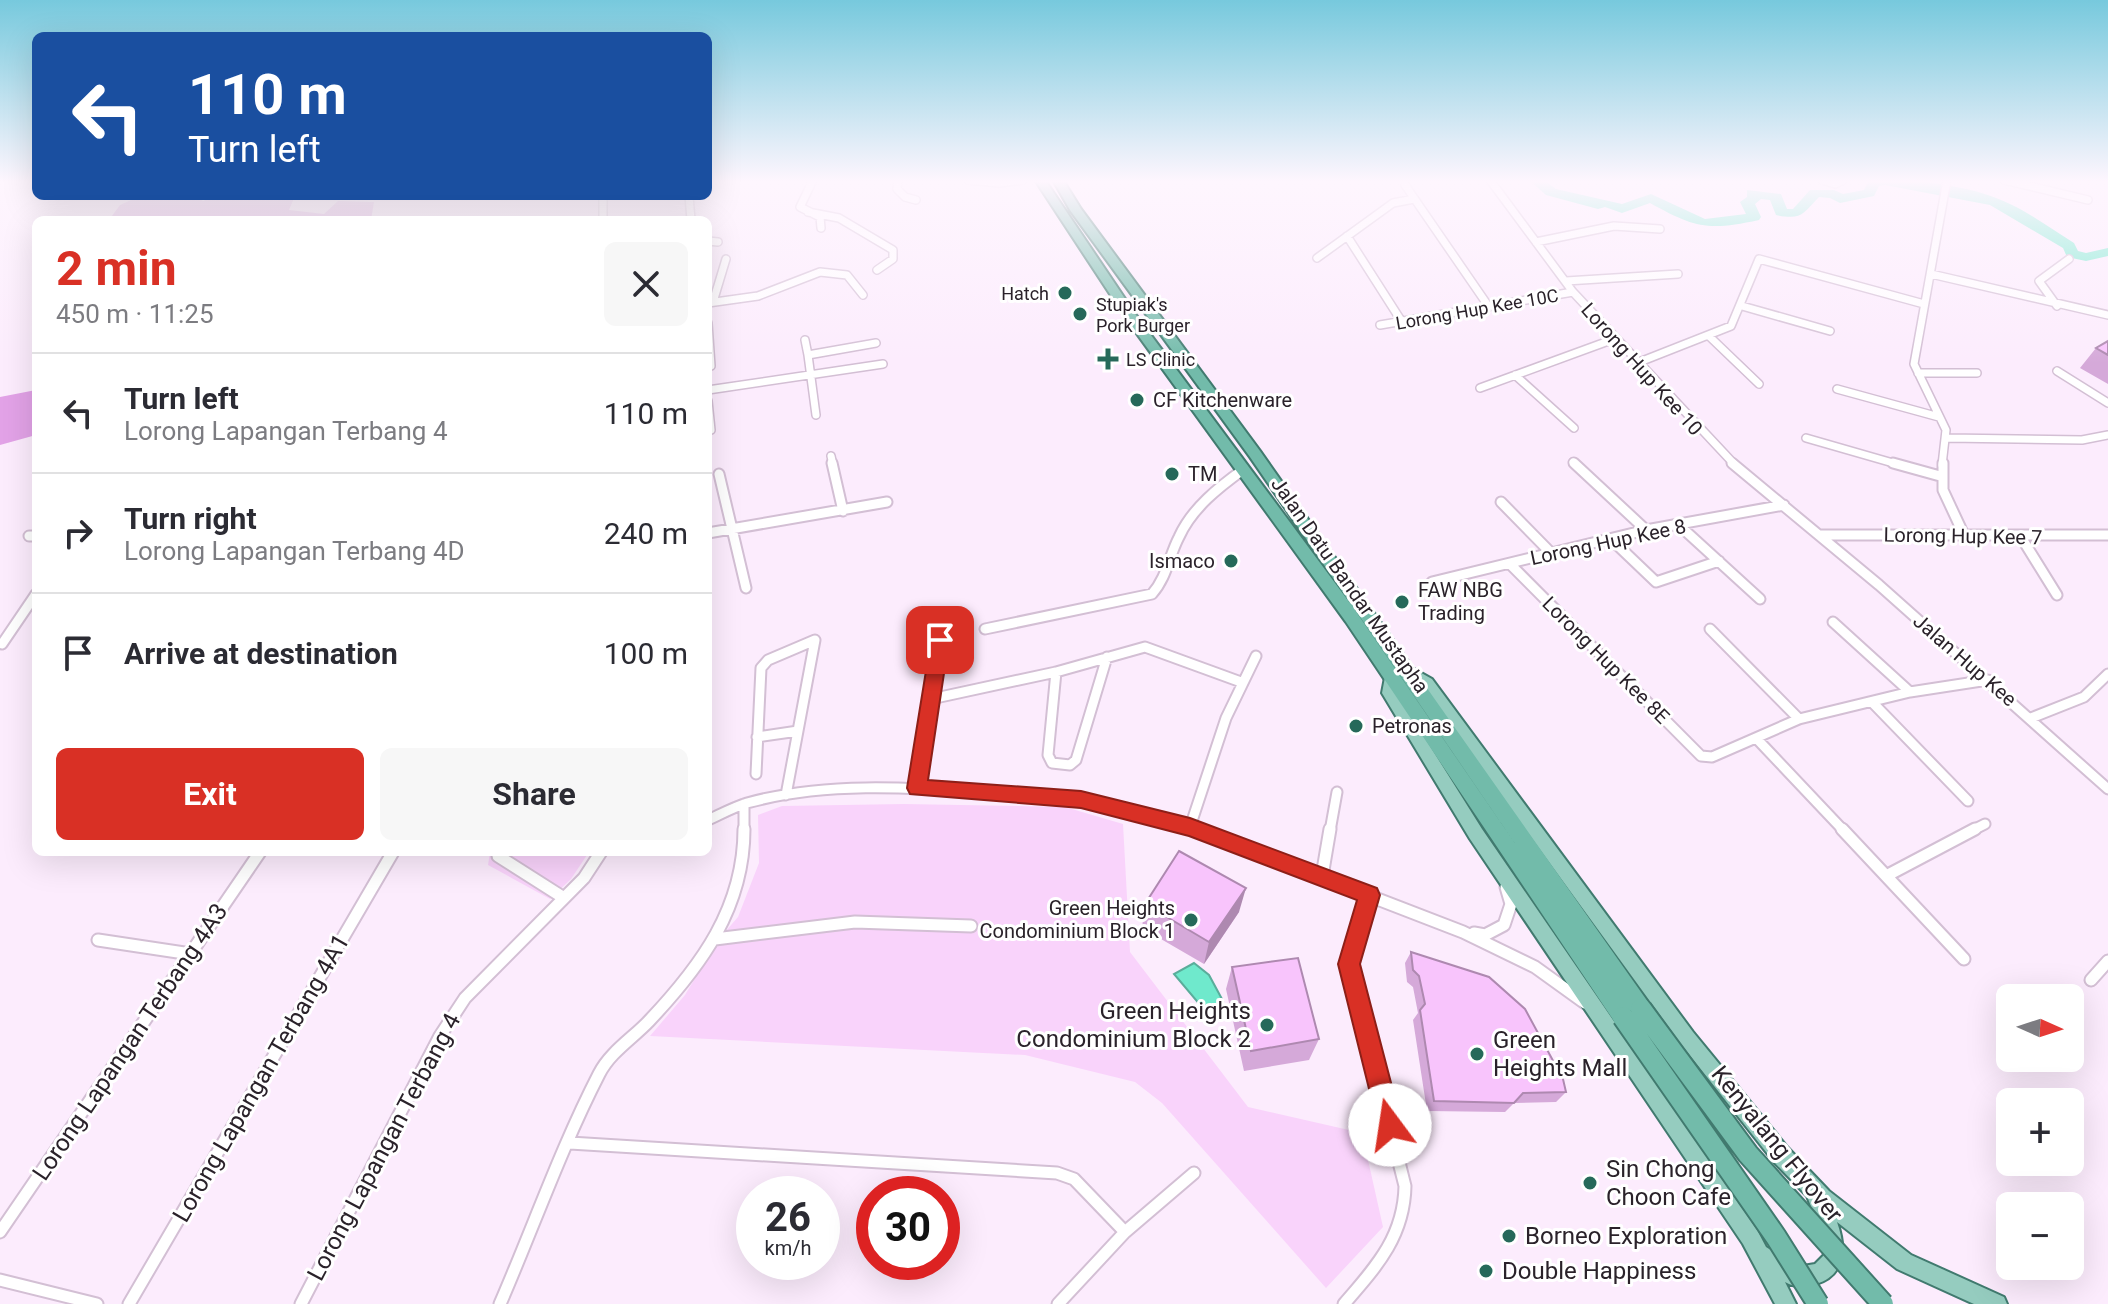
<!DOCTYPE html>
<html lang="en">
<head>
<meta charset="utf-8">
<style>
  :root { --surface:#fff; --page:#f7f7f7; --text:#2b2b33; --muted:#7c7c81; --line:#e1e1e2; --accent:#d93025 }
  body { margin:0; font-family:Roboto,sans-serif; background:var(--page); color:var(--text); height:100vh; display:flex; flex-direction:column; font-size:30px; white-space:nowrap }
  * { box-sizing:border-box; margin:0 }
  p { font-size:26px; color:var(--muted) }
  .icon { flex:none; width:44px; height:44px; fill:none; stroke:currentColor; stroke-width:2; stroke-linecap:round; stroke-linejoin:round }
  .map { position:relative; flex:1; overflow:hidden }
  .sheet { position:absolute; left:32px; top:216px; width:680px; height:640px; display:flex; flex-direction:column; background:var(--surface); border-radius:12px; box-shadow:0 8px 32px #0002 }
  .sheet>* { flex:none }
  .banner { position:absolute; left:32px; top:32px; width:680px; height:168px; border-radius:12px; box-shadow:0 8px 32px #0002; background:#1a4fa0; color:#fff; overflow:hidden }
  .needle { width:52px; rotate:93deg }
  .tools { position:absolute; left:1996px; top:984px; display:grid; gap:16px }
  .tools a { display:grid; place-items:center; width:88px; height:88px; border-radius:12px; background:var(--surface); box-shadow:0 8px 32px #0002; font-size:40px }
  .speed { position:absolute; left:736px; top:1176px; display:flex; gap:16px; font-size:40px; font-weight:700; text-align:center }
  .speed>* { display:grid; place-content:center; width:104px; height:104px; border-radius:50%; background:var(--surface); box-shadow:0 8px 32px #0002; line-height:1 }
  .speed small { font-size:20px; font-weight:400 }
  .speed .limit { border:12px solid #d22; background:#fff; color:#111 }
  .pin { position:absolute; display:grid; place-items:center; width:68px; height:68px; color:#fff; margin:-34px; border-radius:16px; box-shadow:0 4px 12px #0006 }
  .me { position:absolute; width:88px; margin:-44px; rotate:346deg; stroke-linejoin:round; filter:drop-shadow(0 0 6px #0008) }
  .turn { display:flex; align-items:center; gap:28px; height:168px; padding:0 24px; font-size:36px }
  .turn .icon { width:104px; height:104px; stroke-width:2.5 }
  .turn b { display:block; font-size:56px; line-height:68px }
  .round { display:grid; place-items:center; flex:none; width:84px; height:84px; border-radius:12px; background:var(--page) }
  .head { display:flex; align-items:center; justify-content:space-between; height:136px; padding:0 24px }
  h1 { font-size:48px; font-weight:700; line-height:60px; color:var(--accent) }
  .action { display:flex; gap:16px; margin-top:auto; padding:16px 24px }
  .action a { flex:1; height:92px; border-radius:12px; background:var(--accent); color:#fff; font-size:32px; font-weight:700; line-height:92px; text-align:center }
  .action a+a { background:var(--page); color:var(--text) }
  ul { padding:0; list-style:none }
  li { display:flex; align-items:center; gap:24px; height:120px; padding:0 24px; border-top:2px solid var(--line) }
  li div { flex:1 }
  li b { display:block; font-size:30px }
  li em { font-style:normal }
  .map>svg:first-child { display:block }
  .green { fill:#f9d3fb }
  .forest { fill:#e2a2e7 }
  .water { fill:#6fe9cc; stroke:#5aad9b; stroke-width:2 }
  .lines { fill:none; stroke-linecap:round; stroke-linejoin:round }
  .river { fill:#6fe9cc; fill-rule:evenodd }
  .minor-far2-casing { stroke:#d3bfd4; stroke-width:10 }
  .minor-far1-casing { stroke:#d3bfd4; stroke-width:13 }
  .minor-casing { stroke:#d3bfd4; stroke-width:15 }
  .primary-casing { stroke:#417a6f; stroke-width:4 }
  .trunk-casing { stroke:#417a6f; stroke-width:4 }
  .minor-far2 { stroke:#fff; stroke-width:7 }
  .minor-far1 { stroke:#fff; stroke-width:9 }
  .minor { stroke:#fff; stroke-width:11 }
  .primary { fill:#95ccbf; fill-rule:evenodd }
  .trunk { fill:#72bbaa; fill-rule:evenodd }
  .trunk-bridge-casing { stroke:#417a6f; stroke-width:24; stroke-linecap:butt }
  .trunk-bridge { stroke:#72bbaa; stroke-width:20 }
  .wall { fill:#d5a9d9 }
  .shaded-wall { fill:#ae89b0 }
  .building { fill:#f8c4fc; stroke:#ae89b0; stroke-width:2 }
  .route { fill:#d93025; stroke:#8d1f18; stroke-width:2 }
  .poi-dot { fill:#26695a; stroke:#fff; stroke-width:3 }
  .labels { text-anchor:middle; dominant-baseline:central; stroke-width:6; stroke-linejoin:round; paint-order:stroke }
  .far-poi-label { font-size:18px; fill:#2a222a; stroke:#fff; text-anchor:start }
  .far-street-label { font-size:18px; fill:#2a222a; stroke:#fff }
  .street-label { font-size:20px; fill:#2a222a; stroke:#fff }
  .poi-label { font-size:20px; fill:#2a222a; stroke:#fff; text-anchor:start }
  .near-poi-label { font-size:24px; fill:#2a222a; stroke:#fff; text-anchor:start }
  .near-street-label { font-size:24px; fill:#2a222a; stroke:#fff }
</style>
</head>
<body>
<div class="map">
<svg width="2108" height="1304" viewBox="0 0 2108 1304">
  <rect width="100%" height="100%" fill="#fcecfd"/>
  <path class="green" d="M904 804 1065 807 1123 824 1130 952 1248 1107 1362 1133 1383 1227 1326 1288 1162 1103 1135 1082 1025 1055 650 1036 685 995 718 940 738 917 759 863 758 815 782 806Z
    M490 852H589L571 879 550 899 488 865Z"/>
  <path class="forest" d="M140 196H195L203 201 216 196H295L289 210 324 214 338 201 374 202 371 220H109L120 205Z
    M36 390V435L0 445V397Z"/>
  <path class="water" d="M1194 963 1209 975 1223 1001 1206 1012 1174 974Z"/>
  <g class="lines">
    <path class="river" d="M1529 180H1544L1556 189 1622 204 1651 194 1705 219 1746 214 1740 202 1747 197V190L1781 194 1787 209H1793L1810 190H1834L1843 194 1864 190 1869 180C1913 179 1970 184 2010 204 2033 215 2053 230 2074 243L2078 251 2086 253 2108 248V256L2086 261 2067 257 2063 248 1990 205 1885 185 1879 186 1874 196 1840 203 1830 198 1819 197C1802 215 1801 220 1776 215L1770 200 1761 199 1755 204 1761 217 1759 220C1708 231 1695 228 1650 203L1622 213 1605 207 1598 209 1546 195Z"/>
    <defs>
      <path id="minor-far2" d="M813 180 800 207 820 217 821 228
        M898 180 897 189 905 197 916 200
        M968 180 999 183 1023 180
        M1490 180 1573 292 1735 465
        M1822 180 1835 184 1843 180
        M2004 180 2088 200
        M1405 185 1489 307
        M603 196V220
        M689 196 691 220
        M808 212 839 218 893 250V259L877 270
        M1347 236 1402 322
        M708 241 718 242
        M1536 242 1614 226 1660 229
        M1317 258 1393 203 1414 199
        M1931 274 2108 315
        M1566 281 1678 274
        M713 302 726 259
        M708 303 758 296 820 272 847 275 863 295
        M1742 306 1830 331
        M2057 306 2039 281 2069 259
        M708 323 711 366
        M1380 325 1573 292
        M1710 337 1759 384
        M805 340 808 355
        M1637 363 1731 326 1759 259 1924 304
        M2057 371 2108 403
        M1918 373H1977
        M1515 375 1574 428
        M1480 388 1614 339
        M1837 389 1939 417
        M708 390 883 364
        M708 401 711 430
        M816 415 808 355 876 343
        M1806 438 1900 465
        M1948 438 2082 440 2108 435
        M831 456 833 465
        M1573 462 1576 465
        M1942 465 1946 430 1914 364 1947 180"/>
      <path id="minor-far1" d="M832 463 843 511
        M1574 463 1646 530
        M1732 463 1879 585 2108 789
        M1893 463 1940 476
        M1943 463V490L1964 535
        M719 474 746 588
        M1501 502 1552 554
        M1680 526 1760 599
        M708 533 887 502
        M1819 535H2108
        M29 536H36
        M2021 537 2057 595
        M1612 540 1656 582 1719 561
        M1510 564 1701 756 1712 757 1799 719 1910 692 1988 680
        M1432 582 1646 530 1784 505
        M1833 622 1910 692
        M985 629 1152 594C1167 577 1169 556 1179 537 1192 508 1219 487 1244 469
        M1710 629 1799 719
        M2 644 36 594
        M1056 672 1048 755 1052 763 1070 765 1076 760 1107 657
        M931 699 1056 672 1145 647 1241 682
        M1872 702 1968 801
        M2031 718 2084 697 2108 674
        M757 737 798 731
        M1757 739 1844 831
        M756 774 761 668 768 660 815 640 786 795
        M917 788 940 640
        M744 804V831
        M708 820C721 814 734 807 747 803 823 782 908 787 985 793 1058 798 1132 805 1201 831
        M1190 827 1226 718 1256 656
        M1330 831 1337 792
        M1971 831 1985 824"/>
      <path id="minor" d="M1196 829 1463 932 1535 967 1585 1003
        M1842 829 1964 959
        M498 852V856L564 898
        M1322 876 1330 829
        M1886 876 1975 829
        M1474 933 1485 935 1504 925 1511 904 1506 887
        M715 939 855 922 971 926
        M98 940 191 954
        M2091 980 2108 961
        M570 1143 1057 1173 1074 1179 1125 1232
        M0 1232 260 852
        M0 1280 97 1304
        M129 1304 393 852
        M301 1304 440 1036 465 998 584 878 601 852
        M500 1304C533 1228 561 1148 599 1074 610 1052 633 1038 649 1021 701 966 744 908 744 829
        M1058 1304 1125 1232 1194 1173
        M1344 1304C1376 1267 1404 1237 1405 1186L1349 964 1370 895"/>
      <path id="primary" d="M1407 665 1432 679 1693 1032 1788 1148 1829 1191 1911 1255 2004 1297 2007 1304H1974L1897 1269 1837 1222C1846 1247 1846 1275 1816 1284 1805 1287 1795 1288 1785 1282L1796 1304H1775L1743 1244 1470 839 1382 693 1386 672H1396L1398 676 1396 692 1482 829 1757 1230 1766 1247 1797 1267 1815 1264 1824 1255 1822 1235 1807 1196 1774 1162 1681 1044 1422 687 1402 675 1400 671 1402 667Z"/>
      <path id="trunk" d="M1035 180H1045L1136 315 1358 614 1538 877 1250 457 1070 210 1053 180H1063L1081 209 1260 451 1648 1002 1651 1009 1648 1016 1641 1019 1634 1016 1630 1010 1633 1017 1630 1024 1623 1027 1616 1024 1346 622 1127 320Z"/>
    </defs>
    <use href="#minor-far2" class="minor-far2-casing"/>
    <use href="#minor-far1" class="minor-far1-casing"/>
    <use href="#minor" class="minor-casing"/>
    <use href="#primary" class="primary-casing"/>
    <use href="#trunk" class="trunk-casing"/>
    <use href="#minor-far2" class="minor-far2"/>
    <use href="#minor-far1" class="minor-far1"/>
    <use href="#minor" class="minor"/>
    <use href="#primary" class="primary"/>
    <use href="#trunk" class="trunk"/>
    <defs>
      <path id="trunk-bridge" d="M1641 1009 1748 1154 1883 1304
        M1623 1017 1776 1237 1818 1304"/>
    </defs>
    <use href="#trunk-bridge" class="trunk-bridge-casing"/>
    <use href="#trunk-bridge" class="trunk-bridge"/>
  </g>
  <path class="wall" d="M2108 341V384L2080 368 2096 348Z
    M1145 904 1239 912 1204 964 1142 928Z
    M1411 952 1566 1092 1556 1102 1514 1103 1505 1112 1427 1111 1413 1020 1418 1013 1413 987 1407 982 1405 963Z
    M1232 967 1319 1039 1309 1060 1244 1071 1226 989Z"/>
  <path class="shaded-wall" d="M1246 888 1239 912 1204 964 1209 942Z"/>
  <path class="building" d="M2108 341V355L2096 348Z
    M1179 851 1246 888 1209 942 1145 904Z
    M1411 952 1489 977 1525 1009 1563 1079 1566 1092 1523 1093 1514 1103 1434 1101 1420 1010 1425 1004 1419 976 1413 970Z
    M1298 958 1319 1039 1251 1051 1232 967Z"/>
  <linearGradient id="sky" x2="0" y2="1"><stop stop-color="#77c9dd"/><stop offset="0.5" stop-color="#fef6fe"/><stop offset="1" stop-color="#fef6fe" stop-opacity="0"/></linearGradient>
  <rect width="2108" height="363" fill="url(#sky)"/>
  <path class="route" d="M940 633 949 640 928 780 1081 791 1190 818 1377 888 1380 895 1360 964 1402 1125 1398 1134 1390 1137 1381 1134 1378 1125 1338 964 1357 900 1189 836 1081 808 910 794 907 788 931 640Z"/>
  <g class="poi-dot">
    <circle cx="1065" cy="293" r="8"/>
    <circle cx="1080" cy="314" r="8"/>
    <path d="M1104 347h8v8h8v8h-8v8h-8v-8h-8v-8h8z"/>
    <circle cx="1137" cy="400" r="8"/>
    <circle cx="1172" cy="474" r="8"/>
    <circle cx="1231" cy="561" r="8"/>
    <circle cx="1402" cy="602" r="8"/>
    <circle cx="1356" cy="726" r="8"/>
    <circle cx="1191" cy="920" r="8"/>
    <circle cx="1267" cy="1025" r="8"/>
    <circle cx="1477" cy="1054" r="8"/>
    <circle cx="1590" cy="1183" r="8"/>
    <circle cx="1509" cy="1236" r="8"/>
    <circle cx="1486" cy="1271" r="8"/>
  </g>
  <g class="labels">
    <g class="far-poi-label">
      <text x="1049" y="293" text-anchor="end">Hatch</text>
      <text x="1096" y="304">Stupiak's<tspan x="1096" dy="21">Pork Burger</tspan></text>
      <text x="1126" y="359">LS Clinic</text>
    </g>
    <g class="far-street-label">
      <text transform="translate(1477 309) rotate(-10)">Lorong Hup Kee 10C</text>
    </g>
    <g class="street-label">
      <text transform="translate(1642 369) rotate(48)">Lorong Hup Kee 10</text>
      <text transform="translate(1963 536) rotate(1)">Lorong Hup Kee 7</text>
      <text transform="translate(1608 542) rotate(-12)">Lorong Hup Kee 8</text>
      <text transform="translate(1350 585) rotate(55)">Jalan Datu Bandar Mustapha</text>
      <text transform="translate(1606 660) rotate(45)">Lorong Hup Kee 8E</text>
      <text transform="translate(1965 660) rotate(41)">Jalan Hup Kee</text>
    </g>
    <g class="poi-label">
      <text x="1153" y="400">CF Kitchenware</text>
      <text x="1188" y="474">TM</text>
      <text x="1215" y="561" text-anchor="end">Ismaco</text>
      <text x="1418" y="590">FAW NBG<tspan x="1418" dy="23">Trading</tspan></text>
      <text x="1372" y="726">Petronas</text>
      <text x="1175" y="908" text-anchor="end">Green Heights<tspan x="1175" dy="23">Condominium Block 1</tspan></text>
    </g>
    <g class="near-poi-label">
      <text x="1251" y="1011" text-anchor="end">Green Heights<tspan x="1251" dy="28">Condominium Block 2</tspan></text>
      <text x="1493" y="1040">Green<tspan x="1493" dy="28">Heights Mall</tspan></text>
      <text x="1606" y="1169">Sin Chong<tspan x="1606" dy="28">Choon Cafe</tspan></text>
      <text x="1525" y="1236">Borneo Exploration</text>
      <text x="1502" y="1271">Double Happiness</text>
    </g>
    <g class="near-street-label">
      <text transform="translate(130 1042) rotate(-56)">Lorong Lapangan Terbang 4A3</text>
      <text transform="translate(261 1078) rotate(-60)">Lorong Lapangan Terbang 4A1</text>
      <text transform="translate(1777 1144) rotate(51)">Kenyalang Flyover</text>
      <text transform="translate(384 1147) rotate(-62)">Lorong Lapangan Terbang 4</text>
    </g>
  </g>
</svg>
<div class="tools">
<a><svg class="needle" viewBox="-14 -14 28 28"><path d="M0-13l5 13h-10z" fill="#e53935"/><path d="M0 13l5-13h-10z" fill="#7c7c81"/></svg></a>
<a>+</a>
<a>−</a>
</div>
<div class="speed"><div>26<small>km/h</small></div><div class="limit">30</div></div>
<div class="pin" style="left:940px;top:640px;background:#d93025"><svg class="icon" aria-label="arrive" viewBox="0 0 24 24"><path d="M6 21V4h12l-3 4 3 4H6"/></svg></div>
<svg class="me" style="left:1390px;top:1125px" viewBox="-20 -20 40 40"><circle r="19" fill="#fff"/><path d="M0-13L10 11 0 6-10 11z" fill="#d93025"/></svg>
<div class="banner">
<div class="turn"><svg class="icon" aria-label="left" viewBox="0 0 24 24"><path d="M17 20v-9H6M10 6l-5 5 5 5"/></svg><div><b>110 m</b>Turn left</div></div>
</div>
<section class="sheet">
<div class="head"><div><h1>2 min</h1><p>450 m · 11:25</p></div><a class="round"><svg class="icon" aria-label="close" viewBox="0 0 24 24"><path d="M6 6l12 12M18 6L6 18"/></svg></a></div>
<ul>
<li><svg class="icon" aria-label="left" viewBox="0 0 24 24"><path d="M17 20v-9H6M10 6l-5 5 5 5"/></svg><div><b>Turn left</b><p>Lorong Lapangan Terbang 4</p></div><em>110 m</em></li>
<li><svg class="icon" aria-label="right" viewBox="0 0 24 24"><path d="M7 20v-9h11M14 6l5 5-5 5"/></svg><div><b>Turn right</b><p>Lorong Lapangan Terbang 4D</p></div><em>240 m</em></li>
<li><svg class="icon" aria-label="arrive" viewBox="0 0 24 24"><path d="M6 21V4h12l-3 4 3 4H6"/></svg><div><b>Arrive at destination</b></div><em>100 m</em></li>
</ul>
<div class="action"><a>Exit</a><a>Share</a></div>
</section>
</div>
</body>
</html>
